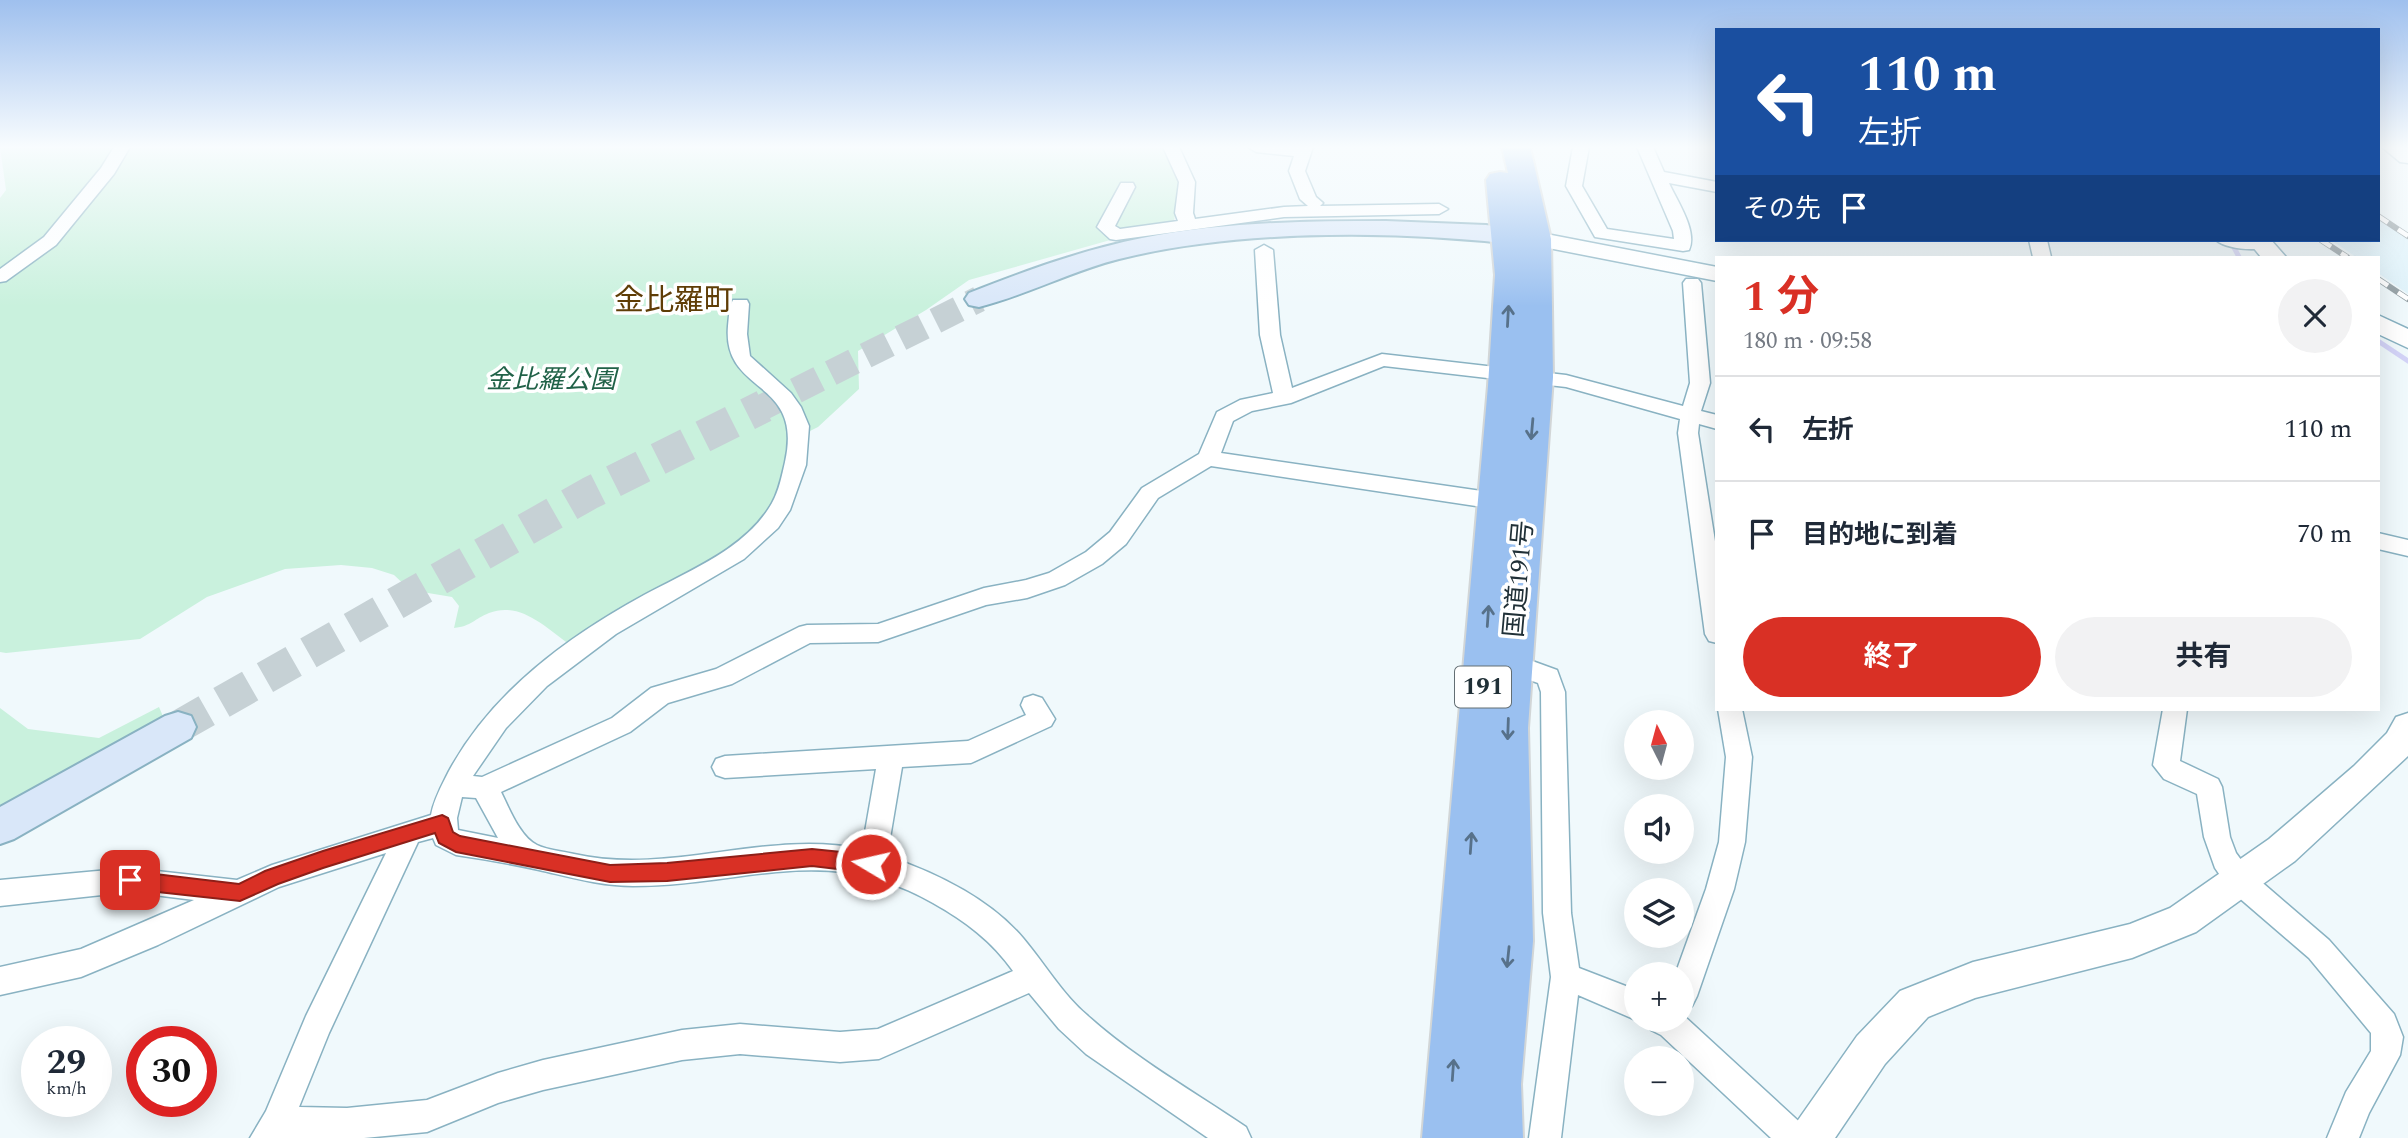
<!DOCTYPE html>
<html lang="ja">
<head>
<meta charset="utf-8">
<style>
  :root { --surface:#fff; --page:#f2f2f3; --text:#1f2937; --muted:#747a83; --line:#e0e1e3; --accent:#d93025 }
  body { margin:0; font-family:Spectral,"Noto Sans JP",serif; background:var(--page); color:var(--text); height:100vh; display:flex; flex-direction:column; font-size:26px; white-space:nowrap }
  * { box-sizing:border-box; margin:0 }
  p { font-size:23px; color:var(--muted) }
  .icon { flex:none; width:38px; height:38px; fill:none; stroke:currentColor; stroke-width:2; stroke-linecap:round; stroke-linejoin:round }
  .map { position:relative; flex:1; overflow:hidden }
  .panel { position:absolute; left:1715px; top:256px; width:665px; height:455px; display:flex; flex-direction:column; background:var(--surface); border-radius:0px; box-shadow:0 7px 28px #0002 }
  .panel>* { flex:none }
  .top-card { position:absolute; left:1715px; top:28px; width:665px; height:214px; border-radius:0px; box-shadow:0 7px 28px #0002; background:#1a4fa0; color:#fff; overflow:hidden }
  .needle { width:46px; rotate:354deg }
  .fabs { position:absolute; left:1624px; top:710px; display:grid; gap:14px }
  .fabs a { display:grid; place-items:center; width:70px; height:70px; border-radius:50%; background:var(--surface); box-shadow:0 7px 28px #0002; font-size:35px }
  .speed { position:absolute; left:21px; top:1026px; display:flex; gap:14px; font-size:35px; font-weight:700; text-align:center }
  .speed>* { display:grid; place-content:center; width:91px; height:91px; border-radius:50%; background:var(--surface); box-shadow:0 7px 28px #0002; line-height:1 }
  .speed small { font-size:18px; font-weight:400 }
  .speed .limit { border:10px solid #d22; background:#fff; color:#111 }
  .pin { position:absolute; display:grid; place-items:center; width:60px; height:60px; color:#fff; margin:-30px; border-radius:14px; box-shadow:0 4px 10px #0006 }
  .me { position:absolute; width:77px; margin:-38px; rotate:279deg; stroke-linejoin:round; filter:drop-shadow(0 0 5px #0008) }
  .turn { display:flex; align-items:center; gap:24px; height:147px; padding:0 28px; font-size:32px }
  .turn .icon { width:91px; height:91px; stroke-width:2.5 }
  .turn b { display:block; font-size:49px; line-height:60px }
  .then { display:flex; align-items:center; height:66px; padding:0 28px; background:#0003; gap:14px; font-size:26px }
  .round { display:grid; place-items:center; flex:none; width:74px; height:74px; border-radius:37px; background:var(--page) }
  .headline { display:flex; align-items:center; justify-content:space-between; height:119px; padding:0 28px }
  h1 { font-size:42px; font-weight:700; line-height:52px; color:var(--accent) }
  .primary-button { display:flex; gap:14px; margin-top:auto; padding:14px 28px }
  .primary-button a { flex:1; height:80px; border-radius:42px; background:var(--accent); color:#fff; font-size:28px; font-weight:700; line-height:80px; text-align:center }
  .primary-button a+a { background:var(--page); color:var(--text) }
  ul { padding:0; list-style:none }
  li { display:flex; align-items:center; gap:21px; height:105px; padding:0 28px; border-top:2px solid var(--line) }
  li div { flex:1 }
  li b { display:block; font-size:26px }
  li em { font-style:normal }
  .map>svg:first-child { display:block }
  .built { fill:#def2fa }
  .green { fill:#c9f1dd }
  .lines { fill:none; stroke-linecap:round; stroke-linejoin:round }
  .stream { stroke:#d3d3f7; stroke-width:5 }
  .secondary-tunnel-far1 { stroke:#c6d1d5; stroke-width:26; stroke-dasharray:26 13; stroke-linecap:butt }
  .secondary-tunnel { stroke:#c6d1d5; stroke-width:33; stroke-dasharray:33 17; stroke-linecap:butt }
  .minor-casing { stroke:#89b2c2; stroke-width:3 }
  .tertiary-casing { stroke:#89b2c2; stroke-width:3 }
  .secondary-casing { stroke:#89b2c2; stroke-width:4 }
  .trunk-casing { stroke:#d2d6d7; stroke-width:4 }
  .minor { fill:#fff; fill-rule:evenodd }
  .tertiary { fill:#fff; fill-rule:evenodd }
  .secondary { fill:#d9e7f9; fill-rule:evenodd }
  .trunk { fill:#9ac0f0; fill-rule:evenodd }
  .rail-casing { stroke:#909ca1; stroke-width:6 }
  .rail { stroke:#fff; stroke-width:4.5; stroke-dasharray:12; stroke-linecap:butt }
  .oneway { stroke:#57718a }
  .route { fill:#d93025; stroke:#8d1f18; stroke-width:2 }
  .labels { text-anchor:middle; dominant-baseline:central; stroke-width:7; stroke-linejoin:round; paint-order:stroke }
  .shield { fill:#fff; stroke:#636e73; stroke-width:2 }
  .shield-label { font-size:24px; font-weight:bold; fill:#203037 }
  .park-label { font-size:26px; font-style:italic; fill:#216248; stroke:#fff }
  .street-label { font-size:26px; fill:#203037; stroke:#fff }
  .quarter-label { font-size:30px; fill:#5f3d06; stroke:#fff }
</style>
</head>
<body>
<div class="map">
<svg width="2408" height="1138" viewBox="0 0 2408 1138">
  <rect width="100%" height="100%" fill="#f0f9fc"/>
  <path class="built" d="M2378 217 2408 237V294L2378 273V257H2356L2331 240H2378Z"/>
  <path class="green" d="M0 147H1170L1179 185 1174 222 969 280 926 310 858 351 859 389 818 427 792 440C787 462 783 486 771 506 742 552 681 573 636 600 614 614 592 629 569 644 545 627 520 601 489 613 474 619 472 626 454 628L459 606 452 597 410 590 394 575 372 568 341 565 285 569 207 597 140 639 6 653 0 652V198L6 190Z
    M159 707 165 721 0 810V708L28 729 99 738Z"/>
  <g class="lines">
    <path class="stream" d="M2230 240 2239 257
      M2378 341 2408 361"/>
    <path class="secondary-tunnel-far1" d="M761 408 979 299"/>
    <path class="secondary-tunnel" d="M178 727 590 493 764 406"/>
    <defs>
      <path id="minor" d="M114 147H130L114 174 56 245 6 281 0 282V269L44 237 101 168Z
        M1163 147H1179L1195 182 1193 213 1195 219 1284 207 1308 206 1300 199 1289 171 1294 156 1256 152 1248 147H1313L1305 171 1316 197 1323 203 1320 206 1439 204 1448 209 1439 214 1284 217 1116 240 1110 239 1097 227 1121 183H1133L1135 187 1115 226 1120 229 1178 221 1175 213 1179 182Z
        M1573 147H1589L1582 186 1607 229 1674 239 1673 231 1637 147H1653L1664 172 1717 182V192L1669 183C1677 201 1698 231 1689 250L1683 251 1595 237 1566 186Z
        M2029 240H2047L2051 257H2033Z
        M2216 240H2266L2271 244C2262 253 2225 249 2216 240Z
        M1264 245 1273 250 1280 335 1292 388 1382 354 1566 375 1683 406 1690 383 1683 283 1686 279H1698L1701 283 1710 383 1701 411 1717 415V429L1699 424 1698 433 1717 554V643L1709 641 1705 634 1678 433 1680 419 1566 387 1384 366 1291 403 1252 411 1233 421 1221 453 1509 495 1517 498 1520 503 1517 508 1509 511 1211 466 1158 498 1126 544 1102 564 1065 585 1027 598 986 605 878 642 810 643 732 684 668 703 630 732 501 792C509 808 520 837 537 845 547 850 562 851 574 854 671 876 766 829 862 849L876 769 725 778 716 775 712 767 716 759 725 756 968 741 1026 715 1021 705 1024 698 1033 695 1042 698 1055 719 1051 726 971 763 902 767 887 856C936 873 989 898 1023 938 1045 964 1062 994 1088 1016 1136 1059 1193 1091 1246 1127L1251 1138H1208L1086 1054 1059 1029 1029 993 879 1059 840 1062 740 1054 682 1060 543 1090 498 1103 427 1132 364 1138H250L266 1111 306 1016 386 853 279 887 158 945 81 977 0 995V967L81 949 194 900 130 892 0 906V880L130 868 237 880 272 865 431 815C434 799 442 785 449 771 492 692 567 637 644 595 688 571 746 549 772 503 779 491 782 475 785 462 804 377 722 396 728 326 729 317 729 307 733 300H747L749 304 747 334 750 356 791 393 801 407 809 426 806 465 790 510 778 528 744 559 616 634 547 686 506 728 473 776 482 777 612 718 651 688 716 669 799 627 807 625 878 624 984 588 1026 580 1049 573 1086 552 1110 532 1142 488 1199 454 1217 412 1240 400 1273 393 1260 335 1255 250ZM462 797 476 798 498 838 458 830 457 818ZM433 838 436 845 456 855C484 859 512 864 539 870 570 877 601 886 633 886 747 886 824 841 933 903 965 921 992 941 1013 971L878 1029 840 1032 740 1024 682 1030 543 1060 498 1073 427 1100 347 1108 299 1107 329 1033 418 842Z
        M2378 533 2408 540V556L2378 549Z
        M1505 651 1557 670 1565 692 1571 913 1579 968 1636 990V1020L1578 995 1561 1138H1529L1551 977 1543 913 1541 692 1538 683 1496 668 1493 661 1496 654Z
        M1718 709H1742L1752 757 1745 842 1734 889 1697 996 1692 1006 1682 1010V975H1675L1706 889 1719 842 1726 757Z
        M2163 709H2187L2180 761 2218 779 2222 787 2230 837 2236 853 2250 872 2329 940 2394 1014 2403 1037 2400 1055 2369 1113 2359 1138H2327L2346 1092 2371 1051V1033L2309 958 2230 890 2215 868 2204 837 2197 794 2164 779 2153 765Z
        M1683 1015 1805 1127 1810 1138H1771L1661 1035 1651 1030 1647 1020H1682Z"/>
      <path id="tertiary" d="M2382 147 2408 148V163L2400 162Z
        M1536 232 1717 267V281L1528 244 1524 239 1528 234Z
        M2247 240H2271L2286 257H2261Z
        M2378 315 2408 329V348L2378 334Z
        M2408 713V756L2295 861 2196 932 2132 958 1975 998 1928 1017 1885 1064 1835 1138H1790L1796 1123 1857 1036 1900 991 1973 962 2130 924 2170 908 2269 839 2354 766 2387 733 2396 717Z"/>
      <path id="secondary" d="M1386 221 1486 225 1545 234 1549 239 1545 244 1536 247C1410 230 1243 228 1119 259 1071 271 1027 295 979 307L969 305 965 299 969 293C1025 271 1082 250 1142 238 1222 222 1304 221 1386 221Z
        M178 712 191 716 196 727 191 738 14 839 0 844V807L165 716Z"/>
      <path id="trunk" d="M1502 147H1530L1551 239 1553 377 1528 728 1533 941 1521 1084 1523 1138H1422L1488 386 1495 275 1486 180 1490 174 1500 172 1508 173Z"/>
    </defs>
    <use href="#minor" class="minor-casing"/>
    <use href="#tertiary" class="tertiary-casing"/>
    <use href="#secondary" class="secondary-casing"/>
    <use href="#trunk" class="trunk-casing"/>
    <use href="#minor" class="minor"/>
    <use href="#tertiary" class="tertiary"/>
    <use href="#secondary" class="secondary"/>
    <use href="#trunk" class="trunk"/>
    <defs>
      <path id="rail" d="M2378 216 2408 236
        M2321 240 2347 257
        M2378 279 2408 299"/>
    </defs>
    <use href="#rail" class="rail-casing"/>
    <use href="#rail" class="rail"/>
  </g>
  <defs><path id="oneway-shaft" d="M-6 0H5M1.5-3L5.5 0L1.5 3" fill="none" stroke-width="1.6" stroke-linecap="round" stroke-linejoin="round" transform="scale(1.75)"/></defs>
  <g class="oneway">
    <use href="#oneway-shaft" transform="translate(1508 316) rotate(-87)"/>
    <use href="#oneway-shaft" transform="translate(1532 429) rotate(95)"/>
    <use href="#oneway-shaft" transform="translate(1488 616) rotate(-86)"/>
    <use href="#oneway-shaft" transform="translate(1508 729) rotate(92)"/>
    <use href="#oneway-shaft" transform="translate(1471 843) rotate(-86)"/>
    <use href="#oneway-shaft" transform="translate(1508 957) rotate(96)"/>
    <use href="#oneway-shaft" transform="translate(1453 1070) rotate(-86)"/>
  </g>
  <linearGradient id="sky" x2="0" y2="1"><stop stop-color="#9fc0ee"/><stop offset="0.48" stop-color="#f8fcfe"/><stop offset="1" stop-color="#f8fcfe" stop-opacity="0"/></linearGradient>
  <rect width="2408" height="306" fill="url(#sky)"/>
  <path class="route" d="M442 815 448 818 453 832 460 836 610 865 667 863 812 849 871 855 878 858 881 864 878 870 871 873 812 866 667 881 610 882 456 852 439 843 435 833 323 868 278 884 240 901 130 889 123 886 120 880 123 874 130 871 239 884 265 871 323 851Z"/>
  <g class="labels">
    <rect class="shield" x="1455" y="666.5" width="56" height="41" rx="5"/>
    <g class="shield-label">
      <text x="1483" y="687">191</text>
    </g>
    <g class="park-label">
      <text x="551" y="380">金比羅公園</text>
    </g>
    <g class="street-label">
      <text transform="translate(1519 579) rotate(-85)">国道191号</text>
    </g>
    <g class="quarter-label">
      <text x="674" y="301">金比羅町</text>
    </g>
  </g>
</svg>
<div class="fabs">
<a><svg class="needle" viewBox="-14 -14 28 28"><path d="M0-13l5 13h-10z" fill="#e53935"/><path d="M0 13l5-13h-10z" fill="#747a83"/></svg></a>
<a><svg class="icon" aria-label="sound" viewBox="0 0 24 24"><path d="M4 9h4l5-4v14l-5-4H4zM17 9q2 3 0 6"/></svg></a>
<a><svg class="icon" aria-label="layers" viewBox="0 0 24 24"><path d="M12 4l9 5-9 5-9-5zM3 14l9 5 9-5"/></svg></a>
<a>+</a>
<a>−</a>
</div>
<div class="speed"><div>29<small>km/h</small></div><div class="limit">30</div></div>
<div class="pin" style="left:130px;top:880px;background:#d93025"><svg class="icon" aria-label="arrive" viewBox="0 0 24 24"><path d="M6 21V4h12l-3 4 3 4H6"/></svg></div>
<svg class="me" style="left:871px;top:864px" viewBox="-20 -20 40 40"><circle r="17" fill="#d93025" stroke="#fff" stroke-width="3"/><path d="M0-11L8 9 0 5-8 9z" fill="#fff"/></svg>
<div class="top-card">
<div class="turn"><svg class="icon" aria-label="left" viewBox="0 0 24 24"><path d="M17 20v-9H6M10 6l-5 5 5 5"/></svg><div><b>110 m</b>左折</div></div>
<div class="then">その先<svg class="icon" aria-label="arrive" viewBox="0 0 24 24"><path d="M6 21V4h12l-3 4 3 4H6"/></svg></div>
</div>
<section class="panel">
<div class="headline"><div><h1>1 分</h1><p>180 m · 09:58</p></div><a class="round"><svg class="icon" aria-label="close" viewBox="0 0 24 24"><path d="M6 6l12 12M18 6L6 18"/></svg></a></div>
<ul>
<li><svg class="icon" aria-label="left" viewBox="0 0 24 24"><path d="M17 20v-9H6M10 6l-5 5 5 5"/></svg><div><b>左折</b></div><em>110 m</em></li>
<li><svg class="icon" aria-label="arrive" viewBox="0 0 24 24"><path d="M6 21V4h12l-3 4 3 4H6"/></svg><div><b>目的地に到着</b></div><em>70 m</em></li>
</ul>
<div class="primary-button"><a>終了</a><a>共有</a></div>
</section>
</div>
</body>
</html>
